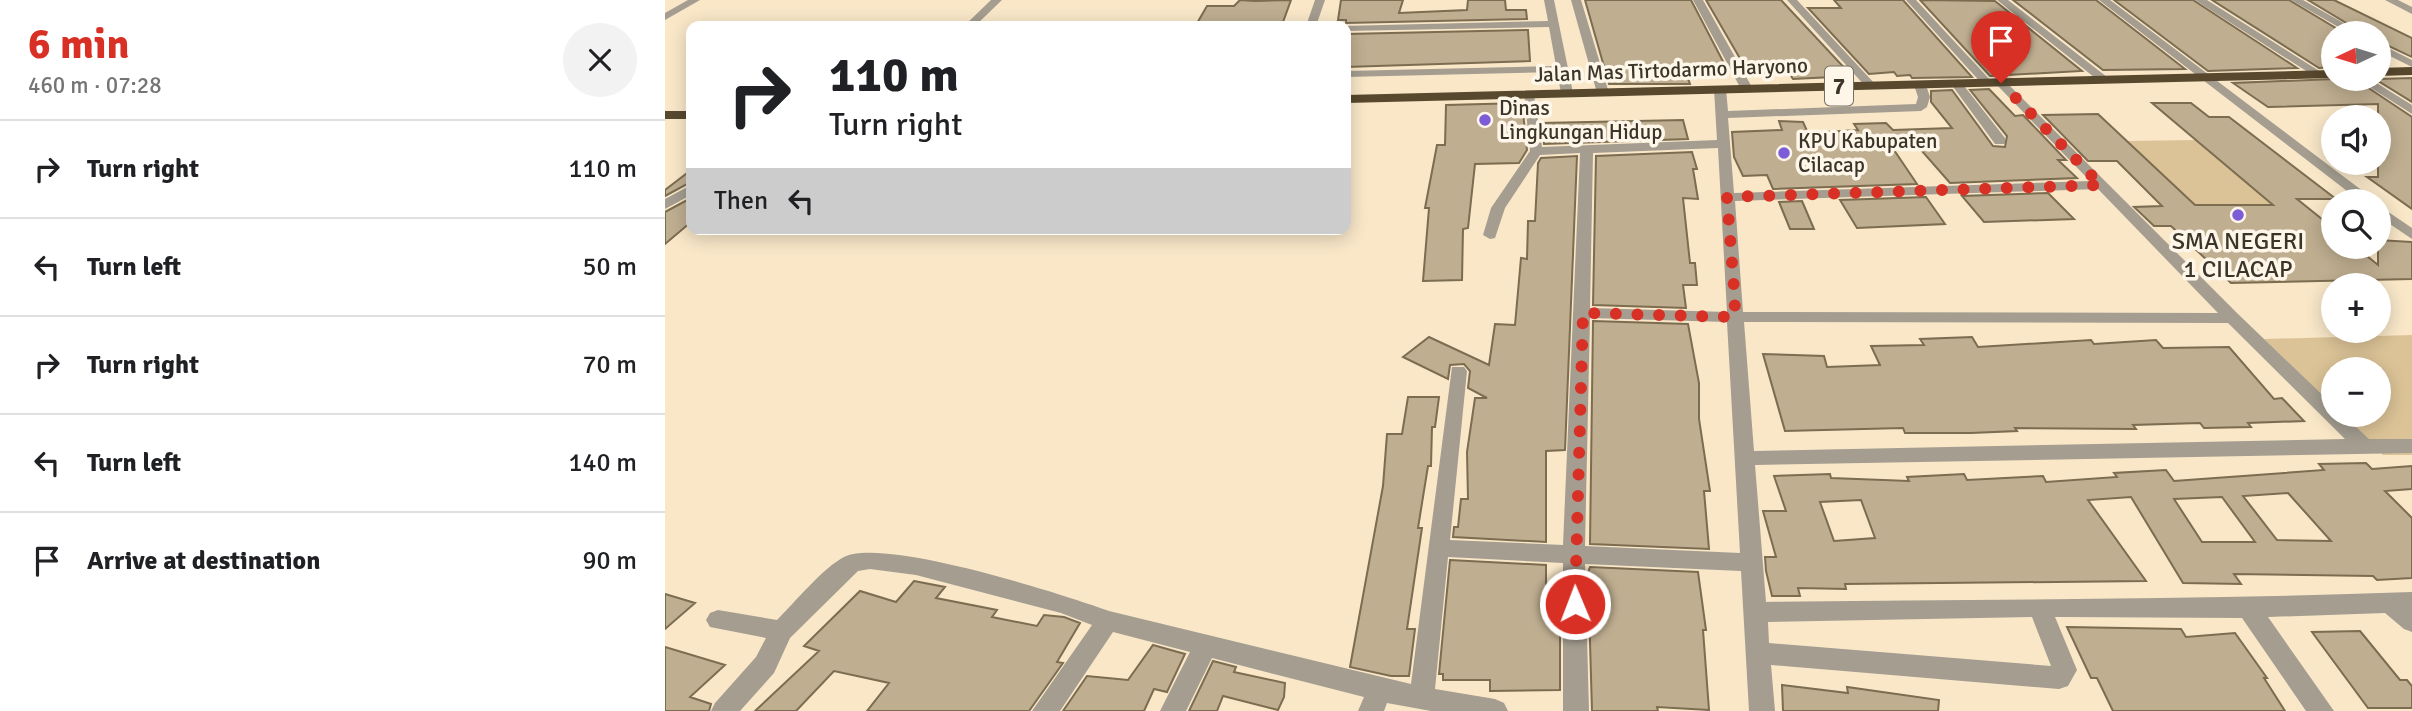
<!DOCTYPE html>
<html lang="en">
<head>
<meta charset="utf-8">
<style>
  :root { --surface:#fff; --page:#f2f2f2; --text:#202124; --muted:#757577; --line:#e0e0e0; --accent:#d93025 }
  body { margin:0; font-family:Signika,sans-serif; background:var(--page); color:var(--text); height:100vh; display:flex; flex-direction:column; font-size:26px; white-space:nowrap }
  * { box-sizing:border-box; margin:0 }
  p { font-size:23px; color:var(--muted) }
  .icon { flex:none; width:38px; height:38px; fill:none; stroke:currentColor; stroke-width:2; stroke-linecap:round; stroke-linejoin:round }
  .map { position:relative; flex:1; overflow:hidden }
  .panel { display:flex; flex-direction:column; background:var(--surface); width:665px }
  .panel>* { flex:none }
  .hud { position:absolute; left:21px; top:21px; width:665px; height:214px; border-radius:14px; box-shadow:0 4px 18px #0003; background:#fff; color:var(--text); overflow:hidden }
  .needle { width:46px; rotate:266deg }
  .tools { position:absolute; left:1656px; top:21px; display:grid; gap:14px }
  .tools a { display:grid; place-items:center; width:70px; height:70px; border-radius:50%; background:var(--surface); box-shadow:0 4px 18px #0003; font-size:35px }
  .pin { position:absolute; display:grid; place-items:center; width:60px; height:60px; color:#fff; margin:-72px -30px; border-radius:50% 50% 50% 0; rotate:-45deg; box-shadow:0 0 7px #0007 }
  .pin .icon { rotate:45deg }
  .me { position:absolute; width:77px; margin:-38px; rotate:359deg; stroke-linejoin:round; filter:drop-shadow(0 0 5px #0008) }
  .turn { display:flex; align-items:center; gap:24px; height:147px; padding:0 28px; font-size:32px }
  .turn .icon { width:91px; height:91px; stroke-width:2.5 }
  .turn b { display:block; font-size:49px; line-height:60px }
  .then { display:flex; align-items:center; height:66px; padding:0 28px; background:#0003; gap:14px; font-size:26px }
  .round { display:grid; place-items:center; flex:none; width:74px; height:74px; border-radius:37px; background:var(--page) }
  .head { display:flex; align-items:center; justify-content:space-between; height:119px; padding:0 28px }
  h1 { font-size:42px; font-weight:700; line-height:52px; color:var(--accent) }
  ul { padding:0; list-style:none }
  li { display:flex; align-items:center; gap:21px; height:98px; padding:0 28px; border-top:2px solid var(--line) }
  li div { flex:1 }
  li b { display:block; font-size:26px }
  li em { font-style:normal }
  main { display:flex; flex:1; min-height:0 }
  .map>svg:first-child { display:block }
  .green { fill:#dcc397 }
  .building { fill:#bfae90; stroke:#7c6c50; stroke-width:2; fill-rule:evenodd }
  .lines { fill:none; stroke-linecap:round; stroke-linejoin:round }
  .minor { fill:#a49d90; fill-rule:evenodd }
  .highway { fill:#57482e; fill-rule:evenodd }
  .route { stroke:#d93025; stroke-width:12; stroke-dasharray:0 21.6 }
  .poi-dot { fill:#7c5cd7; stroke:#fdf6e9; stroke-width:2.5 }
  .labels { text-anchor:middle; dominant-baseline:central; stroke-width:7; stroke-linejoin:round; paint-order:stroke }
  .far-street-label { font-size:21px; fill:#3b3428; stroke:#fdf6e9 }
  .far-poi-label { font-size:21px; fill:#3b3428; stroke:#fdf6e9; text-anchor:start }
  .shield { fill:#fdf6e9; stroke:#756e62; stroke-width:2 }
  .shield-label { font-size:23px; font-weight:bold; fill:#3b3428 }
  .poi-label { font-size:24px; fill:#3b3428; stroke:#fdf6e9 }
</style>
</head>
<body>
<main>
<section class="panel">
<div class="head"><div><h1>6 min</h1><p>460 m · 07:28</p></div><a class="round"><svg class="icon" aria-label="close" viewBox="0 0 24 24"><path d="M6 6l12 12M18 6L6 18"/></svg></a></div>
<ul>
<li><svg class="icon" aria-label="right" viewBox="0 0 24 24"><path d="M7 20v-9h11M14 6l5 5-5 5"/></svg><div><b>Turn right</b></div><em>110 m</em></li>
<li><svg class="icon" aria-label="left" viewBox="0 0 24 24"><path d="M17 20v-9H6M10 6l-5 5 5 5"/></svg><div><b>Turn left</b></div><em>50 m</em></li>
<li><svg class="icon" aria-label="right" viewBox="0 0 24 24"><path d="M7 20v-9h11M14 6l5 5-5 5"/></svg><div><b>Turn right</b></div><em>70 m</em></li>
<li><svg class="icon" aria-label="left" viewBox="0 0 24 24"><path d="M17 20v-9H6M10 6l-5 5 5 5"/></svg><div><b>Turn left</b></div><em>140 m</em></li>
<li><svg class="icon" aria-label="arrive" viewBox="0 0 24 24"><path d="M6 21V4h12l-3 4 3 4H6"/></svg><div><b>Arrive at destination</b></div><em>90 m</em></li>
</ul>
</section>
<div class="map">
<svg width="1747" height="711" viewBox="0 0 1747 711">
  <rect width="100%" height="100%" fill="#f9e7c8"/>
  <path class="green" d="M1531 140 1608 205H1530L1461 141Z
    M1747 335V455H1718L1677 415H1713V369H1668V406L1599 339Z"/>
  <path class="building" d="M575 0 590 1 626 0 618 22 531 25 542 6H569Z
    M676 0H738L734 13 802 10 803 0H840L841 10H861L862 19 681 23V20H673Z
    M920 0H1026L1062 69 1020 70 1025 84H944Z
    M1041 0H1116L1187 76 1128 79 1124 73 1084 74Z
    M1169 0H1238L1307 77 1247 78 1245 75 1232 76 1229 72 1204 74 1143 8H1176Z
    M1255 0 1330 1 1417 71 1325 76Z
    M1348 0H1431L1520 69 1438 70Z
    M1449 0H1528L1632 68 1543 71Z
    M1547 0H1624L1679 33H1668V67L1654 68Z
    M1643 0H1669L1747 38V57L1713 41V33H1698Z
    M863 30 865 61 681 67V34Z
    M1747 78V102L1710 79H1713Z
    M1670 79H1690L1747 117V209L1702 177H1713V104L1603 107 1568 83Z
    M1324 89 1350 116 1358 115 1401 160H1393L1412 178 1285 183 1243 135 1227 147 1252 184 1108 189 1102 175 1078 176 1069 157 1067 132 1117 130 1114 121 1138 122 1143 133 1193 130 1189 124 1221 123 1228 130 1287 128 1266 102V91L1287 90 1328 146 1340 147 1342 136 1305 90Z
    M857 103 862 150 854 163 810 164 803 228 798 229 797 280 758 281 764 208H760L772 145H780L781 105Z
    M1487 103H1526L1544 117H1564L1671 199H1632L1668 228V247H1691L1713 265V240L1747 242V279L1566 283 1506 226H1489L1469 207 1497 206 1452 161H1423L1378 115 1433 114 1530 205H1608Z
    M1018 120 1023 139 879 144 876 123Z
    M1027 152 1032 169H1028L1033 199 1018 198 1025 263H1030L1032 285H1018L1021 308 928 305 931 156Z
    M912 156 900 450 881 451V542L788 537 789 527H793L796 499H803L802 452 810 398H822L803 388 805 371 799 364 785 365 783 379 738 357 764 337 824 365 830 324 850 325 856 258 862 259 863 221H870L873 163 876 158Z
    M26 170V182L0 196V190Z
    M1383 193 1409 219 1319 222 1297 196Z
    M1261 197 1280 224 1192 228 1175 200Z
    M26 198V222L0 244V212Z
    M1137 201 1149 229H1125L1114 202Z
    M928 321 1023 324 1034 383V419L1045 491H1039L1044 549 925 544Z
    M1307 337 1313 347 1426 340 1429 344 1491 340 1498 348 1564 347 1609 399 1617 398 1639 421 1583 423 1586 427 1539 428 1535 423 1468 425 1471 429 1350 428 1352 431 1306 433H1240L1238 428 1120 431 1098 354 1159 356 1162 367 1215 365 1206 346 1259 345 1255 339Z
    M743 397H774L770 427H767L766 466H763L753 528H757L742 629H750L744 676H726L685 667 718 486 722 434H737Z
    M1701 463 1707 469 1747 466V489L1720 491 1747 518V578L1712 580 1708 576 1569 574 1576 584 1518 583 1466 497 1423 500 1481 581 1180 584 1181 589 1133 588 1135 596H1107L1101 571 1100 557H1111L1098 511H1121L1109 476 1165 474 1166 478 1244 481 1242 477 1299 474 1302 480 1378 476 1381 482 1452 477 1449 473 1501 470 1509 481 1659 470 1654 464ZM1623 493 1666 541 1612 540 1578 496ZM1557 497 1590 542H1537L1509 499ZM1196 500 1210 538 1169 541 1155 502Z
    M785 560 881 565V620L895 619V690L825 691V680H778V674H774Z
    M925 567 1033 572 1041 630H1038L1044 710 992 707 993 711H927L923 573Z
    M249 581 280 587 271 598 332 610 327 617 372 626 379 615 399 617 415 623 392 662 398 663 364 711H202L224 683 169 671 131 711H90L154 651 139 646 195 591 231 602Z
    M0 594 30 603 0 629Z
    M1402 627 1516 629 1521 637 1570 633 1602 678H1599L1620 711H1448L1432 678H1426Z
    M1695 631 1735 680H1742L1747 686V708H1703L1647 632Z
    M488 645 520 654 502 692 489 689 479 711H398L422 676 463 680Z
    M0 647 60 665 25 697 46 704 44 711H0Z
    M548 661 571 667 569 672 620 683 619 697 613 710 558 696 552 711H524Z
    M1117 685 1183 693 1182 687 1274 700 1273 711H1118Z"/>
  <g class="lines">
    <path class="minor" d="M23 0H35L0 20V13Z
      M326 0H337L310 26H299Z
      M650 0H660L651 26H641Z
      M879 0H889L908 93 906 95 896 93 892 72 681 77V71L891 66 884 27 681 31V26H677L883 21Z
      M906 0H916L944 93 942 95 932 93Z
      M1028 0H1038L1088 89 1086 91 1076 89Z
      M1122 0H1132L1210 84V88H1202Z
      M1241 0H1251L1326 81V85H1318Z
      M1332 0H1343L1442 77V81H1434Z
      M1434 0H1445L1711 201H1695Z
      M1530 0H1542L1659 74 1649 76Z
      M1626 0H1638L1696 33H1684Z
      M1720 0H1733L1747 7V14Z
      M1713 43 1747 60V67L1713 50Z
      M1692 79H1705L1747 105V114Z
      M1336 80 1340 81 1573 314 1668 405V415H1678L1704 439H1747V453L1090 465 1101 602C1316 599 1532 600 1747 592V632L1739 629 1720 613 1603 617 1669 711H1641L1577 618 1397 617H1390L1412 670 1403 686 1394 689 1106 665 1110 711H1084L1076 571 920 564 924 711H898V563L783 557 770 689 830 699 839 703 843 711H766L722 703 719 711H693L699 697 547 658 521 711H495L525 652 448 632 395 711H367L427 625 396 613 251 575 205 569 193 571 125 638 109 673 75 711H46L50 703 91 657 101 638 45 627 41 620 45 613 53 610 112 620C129 603 159 567 179 557 219 537 397 594 444 611L746 684 787 367H799L802 371 785 540 898 545 915 153 875 155 840 208 830 238 825 239 818 235 826 208 865 151 859 92 869 94 877 147 1052 140 1049 89 1055 86 1061 89 1063 111 1251 104 1253 97 1249 85 1255 82 1261 85 1265 97 1262 107 1256 111 1063 118 1069 193 1425 181 1332 85V81ZM1053 148 1062 312 925 308 928 153ZM1433 189 1553 313 1078 312 1070 201ZM925 318 1062 322 1075 553 920 546ZM1079 322 1563 323 1680 439 1089 451ZM1367 617 1386 666 1104 643 1103 622Z
      M1288 82H1296L1340 138V144H1330L1286 84Z
      M26 185V195L0 209V199Z
      M1713 205 1747 228V239L1713 216Z"/>
    <path class="highway" d="M1747 67V75L1713 76V68Z
      M1668 70V78L681 103V95Z
      M0 111H26V119H0Z"/>
  </g>
  <g class="lines">
    <path class="route" d="M910 604 918 313 1069 317 1070 302 1062 197 1436 185 1336 83"/>
  </g>
  <g class="poi-dot">
    <circle cx="820" cy="120" r="7"/>
    <circle cx="1119" cy="153" r="7"/>
    <circle cx="1573" cy="215" r="7"/>
  </g>
  <g class="labels">
    <g class="far-street-label">
      <text transform="translate(1006 70) rotate(-2)">Jalan Mas Tirtodarmo Haryono</text>
    </g>
    <g class="far-poi-label">
      <text x="834" y="108">Dinas<tspan x="834" dy="24">Lingkungan Hidup</tspan></text>
      <text x="1133" y="141">KPU Kabupaten<tspan x="1133" dy="24">Cilacap</tspan></text>
    </g>
    <rect class="shield" x="1160" y="66.5" width="28" height="39" rx="5"/>
    <g class="shield-label">
      <text x="1174" y="86">7</text>
    </g>
    <g class="poi-label">
      <text x="1573" y="241">SMA NEGERI<tspan x="1573" dy="28">1 CILACAP</tspan></text>
    </g>
  </g>
</svg>
<div class="tools">
<a><svg class="needle" viewBox="-14 -14 28 28"><path d="M0-13l5 13h-10z" fill="#e53935"/><path d="M0 13l5-13h-10z" fill="#757577"/></svg></a>
<a><svg class="icon" aria-label="sound" viewBox="0 0 24 24"><path d="M4 9h4l5-4v14l-5-4H4zM17 9q2 3 0 6"/></svg></a>
<a><svg class="icon" aria-label="search" viewBox="0 0 24 24"><circle cx="10" cy="10" r="6"/><path d="M15 15l6 6"/></svg></a>
<a>+</a>
<a>−</a>
</div>
<div class="pin" style="left:1336px;top:83px;background:#d93025"><svg class="icon" aria-label="arrive" viewBox="0 0 24 24"><path d="M6 21V4h12l-3 4 3 4H6"/></svg></div>
<svg class="me" style="left:910px;top:604px" viewBox="-20 -20 40 40"><circle r="17" fill="#d93025" stroke="#fff" stroke-width="3"/><path d="M0-11L8 9 0 5-8 9z" fill="#fff"/></svg>
<div class="hud">
<div class="turn"><svg class="icon" aria-label="right" viewBox="0 0 24 24"><path d="M7 20v-9h11M14 6l5 5-5 5"/></svg><div><b>110 m</b>Turn right</div></div>
<div class="then">Then<svg class="icon" aria-label="left" viewBox="0 0 24 24"><path d="M17 20v-9H6M10 6l-5 5 5 5"/></svg></div>
</div>
</div>
</main>
</body>
</html>
